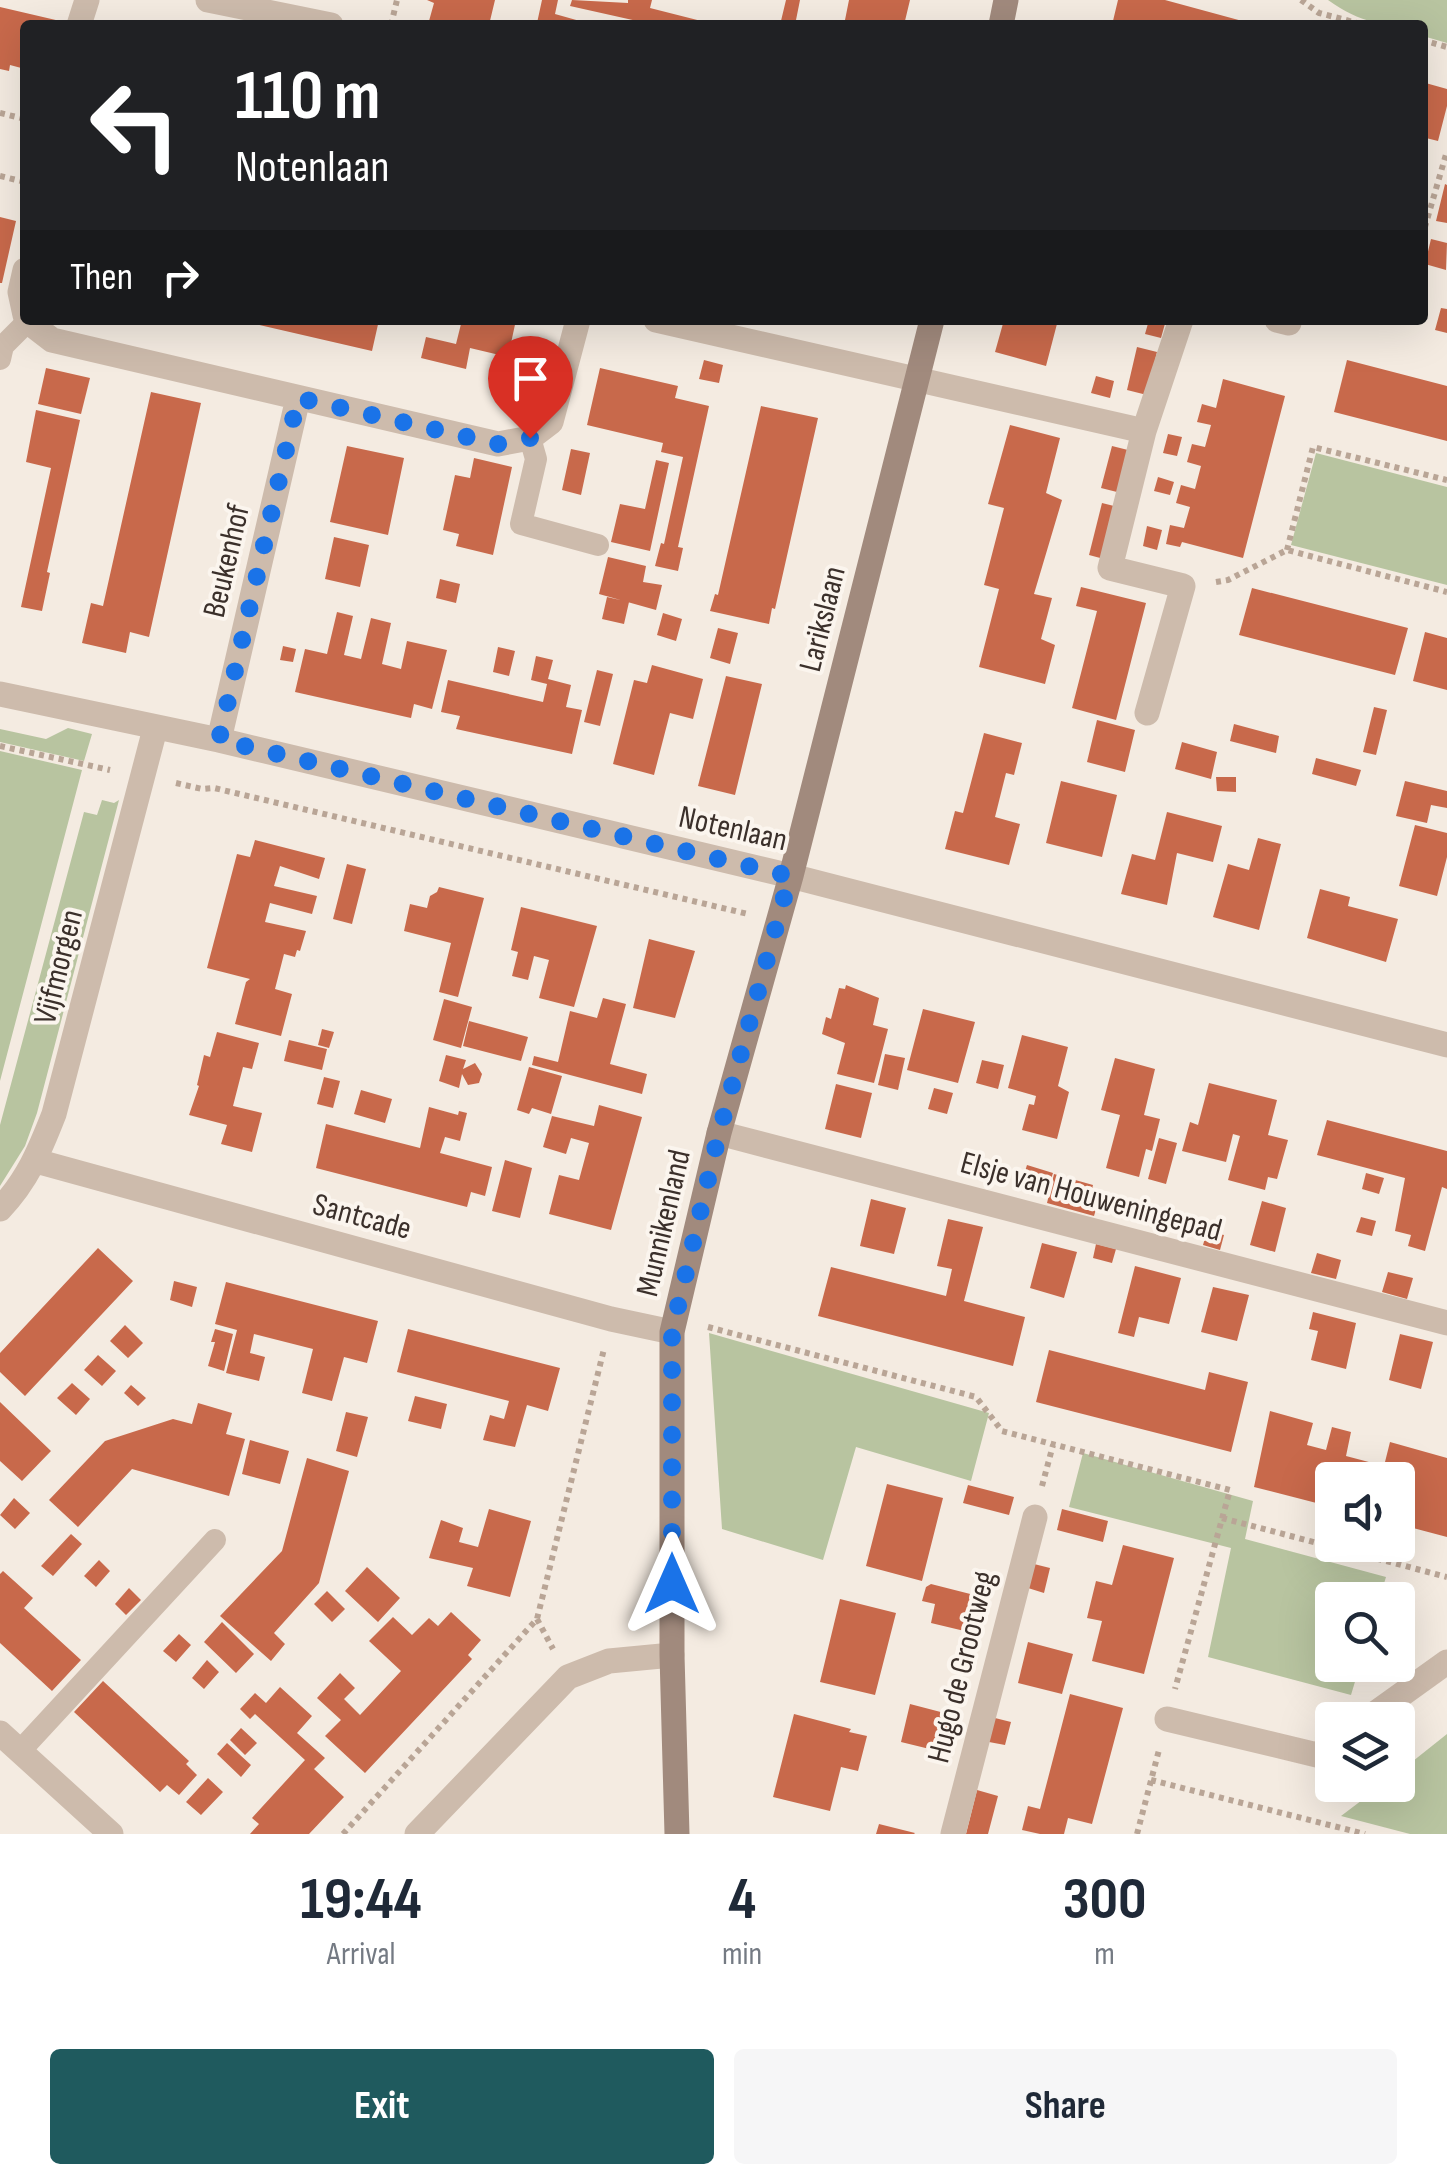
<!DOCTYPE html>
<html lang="en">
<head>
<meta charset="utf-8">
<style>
  :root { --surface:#fff; --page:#f6f6f7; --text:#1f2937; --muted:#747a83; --accent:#1f5a5e }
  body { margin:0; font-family:"Sofia Sans Condensed",sans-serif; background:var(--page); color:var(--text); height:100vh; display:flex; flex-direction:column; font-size:38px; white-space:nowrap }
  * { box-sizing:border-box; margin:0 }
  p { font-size:32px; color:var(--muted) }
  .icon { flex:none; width:55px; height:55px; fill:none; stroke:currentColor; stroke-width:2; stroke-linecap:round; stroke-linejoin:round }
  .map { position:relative; height:1834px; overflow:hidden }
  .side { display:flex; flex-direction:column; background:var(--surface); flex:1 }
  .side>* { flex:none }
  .hud { position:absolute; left:20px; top:20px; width:1408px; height:305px; border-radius:10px; box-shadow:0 10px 40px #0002; background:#202124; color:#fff; overflow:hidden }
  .fabs { position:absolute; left:1315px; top:1462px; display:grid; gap:20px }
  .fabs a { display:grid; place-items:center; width:100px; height:100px; border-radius:10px; background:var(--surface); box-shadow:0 10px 40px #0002; font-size:50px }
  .pin { position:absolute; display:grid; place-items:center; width:85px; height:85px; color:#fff; margin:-102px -42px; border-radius:50% 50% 50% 0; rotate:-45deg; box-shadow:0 0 10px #0007 }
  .pin .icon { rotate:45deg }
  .me { position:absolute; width:110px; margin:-55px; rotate:0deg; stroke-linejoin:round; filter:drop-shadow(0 0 8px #0008) }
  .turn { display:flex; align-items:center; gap:35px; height:210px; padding:0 50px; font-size:45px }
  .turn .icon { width:130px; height:130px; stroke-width:2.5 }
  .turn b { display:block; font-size:70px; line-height:85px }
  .then { display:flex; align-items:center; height:95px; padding:0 50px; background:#0003; gap:20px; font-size:38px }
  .eta { display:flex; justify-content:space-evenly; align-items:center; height:170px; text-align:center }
  .eta b { font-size:60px; font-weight:700; line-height:70px }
  .button { display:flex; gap:20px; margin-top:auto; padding:20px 50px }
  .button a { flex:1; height:115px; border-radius:10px; background:var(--accent); color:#fff; font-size:40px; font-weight:700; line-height:115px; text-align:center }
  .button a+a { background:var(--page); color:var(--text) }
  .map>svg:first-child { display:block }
  .green { fill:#b8c4a0 }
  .building { fill:#c8694b }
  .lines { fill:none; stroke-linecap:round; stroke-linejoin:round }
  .path { stroke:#b9a596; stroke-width:6; stroke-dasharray:5 5; stroke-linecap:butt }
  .lane { stroke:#cdbbac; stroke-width:22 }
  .street { stroke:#cdbbac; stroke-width:25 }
  .secondary { stroke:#a18a7d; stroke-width:25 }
  .route { stroke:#1a73e8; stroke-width:18; stroke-dasharray:0 32.4 }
  .labels { text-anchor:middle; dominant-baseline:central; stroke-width:8; stroke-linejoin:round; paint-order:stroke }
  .street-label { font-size:32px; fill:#3b302b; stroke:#fbf5ee }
</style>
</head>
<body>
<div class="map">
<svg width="1447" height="1834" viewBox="0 0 1447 1834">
  <rect width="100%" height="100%" fill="#f4ebe1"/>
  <path class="green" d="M1328 0H1447V43L1423 36 1422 25C1381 25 1362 24 1328 0Z
    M1316 453 1447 487V585L1291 545Z
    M68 728 92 734 84 761 0 742V729L46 739Z
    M0 751 82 770 0 1081Z
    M102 800 114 803 119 800 37 1113 25 1146 0 1186V1125L84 812 97 815Z
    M709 1333 989 1413 971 1481 856 1447 823 1560 722 1529Z
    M1083 1453 1253 1501 1245 1539 1386 1577 1379 1600H1332V1665H1360L1351 1695 1208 1657 1231 1548 1069 1507Z
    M1447 1734V1834H1410L1341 1816 1382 1785H1398V1773Z"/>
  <path class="building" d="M427 0H495L489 25H445L429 21 434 3Z
    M542 0H558L555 14 594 25 537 23Z
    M572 0 628 3V0H652L650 8 717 25H655L570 6Z
    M786 0H800L795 25H780Z
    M849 0H910L904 25H844Z
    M1118 0H1165L1257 25H1112Z
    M0 7 60 21 59 25H25V69L10 65 9 71 0 69Z
    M1422 82 1447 89V106L1438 141 1422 137Z
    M1445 184 1447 185V223L1436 221Z
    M0 217 16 221 2 283H0Z
    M1431 239 1447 243 1446 270 1425 264Z
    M1441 308 1447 309V333L1435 330Z
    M238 320H379L372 351Z
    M462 320H516L508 357 470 348 466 369 421 358 426 337 456 344Z
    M1004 320H1058L1046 366 995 352Z
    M1149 320H1166L1161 338 1145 334Z
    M1137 347 1157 352 1147 395 1127 390Z
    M704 360 723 365 719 383 699 379Z
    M1347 360 1447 386V441L1334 412Z
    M46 368 90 378 81 414 38 404Z
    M600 368 678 386 675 398 709 406 678 547 683 548 678 571 655 566 661 543 664 544 683 457 661 452 663 443 587 425Z
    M1096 376 1114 381 1110 398 1091 393Z
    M1223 379 1285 396 1243 558 1182 542 1180 547 1166 544 1170 525 1184 528 1190 507 1176 503 1181 485 1195 489 1201 466 1187 462 1192 444 1205 447 1211 425 1197 422 1202 404 1216 408Z
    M151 392 201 403 149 637 130 632 126 653 82 643 91 603 103 606Z
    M761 406 818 418 775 609 772 608 769 624 710 611 715 594 718 595Z
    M36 410 80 420 47 572 50 573 42 611 21 607 51 468 26 462Z
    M1010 425 1060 438 1046 493 1062 500 1034 594 1052 598 1041 639 1055 645 1045 684 979 667 999 589 984 585 1004 508 988 504Z
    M1168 434 1182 437 1177 456 1163 453Z
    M347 446 404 458 388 535 330 522Z
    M1112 446 1132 451 1121 493 1101 488Z
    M571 449 590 453 581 495 562 490Z
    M474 458 512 467 493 555 456 546 459 534 443 530 455 475 470 478Z
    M656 460 669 463 650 551 611 542 620 504 645 509Z
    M1158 477 1174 482 1170 495 1154 491Z
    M1102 503 1118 507 1104 559 1089 555Z
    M1147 526 1162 530 1157 550 1143 546Z
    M334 537 369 545 360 587 325 579Z
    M608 557 646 566 643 582 662 585 656 610 599 594Z
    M440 579 460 584 456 603 436 598Z
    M1081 587 1146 603 1116 720 1072 708 1097 611 1076 606Z
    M1252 588 1408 628 1395 675 1239 635Z
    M607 597 629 602 624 624 602 619Z
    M337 612 353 616 344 655 361 659 371 618 391 623 382 664 401 669 407 641 447 650 432 709 414 704 411 718 295 692 305 649 327 654Z
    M663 613 682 619 676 641 657 635Z
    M718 628 738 633 730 664 710 658Z
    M1425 632 1447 638V690L1413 681Z
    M283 646 296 649 293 662 280 660Z
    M498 647 515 651 509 676 493 672Z
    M536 656 553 660 548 679 571 685 566 707 582 710 572 754 456 729 460 716 441 712 448 680 543 702 547 684 531 680Z
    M652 665 703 679 693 719 670 713 654 775 613 764 634 680 647 683Z
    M597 670 613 674 600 726 584 722Z
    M726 676 762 684 735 795 698 786Z
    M1374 707 1387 710 1376 755 1363 752Z
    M1097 720 1135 730 1125 772 1087 762Z
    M1234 724 1279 736 1276 753 1230 741Z
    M984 733 1022 743 1014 775 1006 773 995 817 1020 824 1009 865 945 849 955 811 963 813Z
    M1182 742 1217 752 1211 779 1175 769Z
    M1316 758 1361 770 1356 786 1312 774Z
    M1216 777H1236V792L1217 791Z
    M1061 781 1117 795 1102 857 1046 843Z
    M1405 781 1447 791V808L1431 805 1427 823 1396 816Z
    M1167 812 1222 826 1213 862 1177 853 1167 905 1121 894 1132 854 1155 860Z
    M1415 825 1447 833V857L1437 896 1399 886Z
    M1258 838 1281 844 1259 930 1213 917 1228 864 1249 870Z
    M255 840 325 858 319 879 280 866 274 886 317 896 312 914 270 903 265 922 306 931 300 951 297 950 295 957 284 954 275 989 292 994 281 1036 235 1024 246 982 250 979 207 968 237 854 250 857Z
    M347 864 366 869 352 924 333 919Z
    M439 887 484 898 458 997 439 992 451 943 404 931 410 904 427 908 430 896 437 892Z
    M1320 889 1350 897 1348 906 1398 919 1386 962 1307 938Z
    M521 907 597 926 574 1007 539 998 549 960 534 956 528 980 512 976 518 952 511 950Z
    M649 939 695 951 675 1018 633 1008Z
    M846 985 879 998 873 1025 888 1029 874 1083 837 1074 845 1043 822 1034 826 1017 831 1019 839 988 845 989Z
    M603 998 626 1004 610 1064 647 1074 642 1094 532 1065 534 1056 558 1062 570 1011 597 1018Z
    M444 999 472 1007 461 1048 433 1040Z
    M923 1009 975 1022 958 1083 907 1070Z
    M469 1021 528 1037 521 1061 463 1046Z
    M322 1029 334 1032 329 1048 318 1045Z
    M217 1032 259 1043 252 1069 243 1067 233 1106 262 1113 252 1152 221 1144 227 1125 189 1115 199 1086 197 1085 204 1055 210 1057Z
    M1022 1035 1068 1047 1058 1086 1069 1092 1057 1139 1022 1130 1029 1104 1034 1105 1036 1096 1008 1088Z
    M289 1040 327 1049 322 1070 284 1061Z
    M885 1054 905 1058 898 1090 878 1085Z
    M446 1055 466 1060 463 1069 475 1063 482 1074 479 1083 468 1085 462 1074 459 1088 439 1081Z
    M1115 1058 1155 1069 1144 1115 1160 1119 1152 1151 1146 1149 1139 1177 1106 1168 1120 1115 1101 1110Z
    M982 1060 1004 1065 998 1089 976 1083Z
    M529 1067 562 1076 551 1114 532 1108 529 1114 517 1110Z
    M324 1077 340 1081 333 1108 317 1104Z
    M1209 1083 1277 1100 1268 1135 1288 1140 1277 1179 1268 1177 1265 1190 1228 1180 1240 1136 1233 1134 1226 1162 1182 1151 1190 1122 1198 1125Z
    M836 1084 872 1093 861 1138 825 1129Z
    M934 1088 953 1093 947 1114 928 1109Z
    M361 1090 392 1099 385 1123 354 1114Z
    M599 1105 642 1117 611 1230 549 1214 559 1175 579 1180 589 1143 571 1138 566 1154 543 1147 552 1116 594 1126Z
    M429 1107 458 1115 459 1111 467 1113 460 1141 445 1137 440 1153 492 1167 485 1196 471 1192 467 1207 316 1168 326 1124 420 1148Z
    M1327 1120 1447 1151V1189L1442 1187 1425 1251 1408 1246 1411 1235 1395 1231 1405 1178 1317 1155Z
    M1159 1138 1177 1143 1166 1184 1148 1179Z
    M505 1160 532 1168 520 1218 492 1211Z
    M1027 1165 1053 1173 1047 1191 1021 1184Z
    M1366 1173 1384 1178 1379 1194 1362 1189Z
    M1054 1174 1093 1185 1090 1197 1099 1199 1094 1216 1047 1203Z
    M871 1199 906 1208 894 1254 860 1246Z
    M1262 1201 1286 1208 1275 1252 1250 1245Z
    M1361 1217 1376 1221 1372 1236 1356 1232Z
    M948 1219 983 1227 964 1301 1025 1317 1013 1366 818 1316 831 1267 946 1296 952 1269 937 1266Z
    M1207 1231 1224 1235 1220 1250 1203 1245Z
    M1042 1243 1077 1252 1064 1298 1030 1288Z
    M1096 1244 1116 1249 1112 1263 1093 1258Z
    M98 1248 133 1281 25 1396 0 1372V1353Z
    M1317 1253 1341 1260 1336 1279 1311 1273Z
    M1135 1266 1181 1278 1169 1324 1139 1317 1134 1337 1118 1333Z
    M1388 1272 1413 1278 1407 1299 1382 1292Z
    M174 1281 197 1287 192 1307 170 1300Z
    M226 1282 378 1321 367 1363 344 1357 332 1401 302 1393 313 1349 254 1334 250 1353 265 1357 259 1381 226 1373 237 1330 215 1324Z
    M1213 1287 1249 1295 1237 1341 1201 1332Z
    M1313 1312 1356 1323 1346 1369 1311 1360 1318 1331 1309 1329Z
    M125 1325 143 1343 128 1358 110 1341Z
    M215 1329 233 1334 224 1371 208 1366 215 1342H211Z
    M408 1329 560 1368 548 1411 527 1405 515 1447 483 1440 490 1415 504 1419 509 1401 397 1372Z
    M1400 1334 1433 1342 1421 1389 1389 1380Z
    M1049 1350 1205 1390 1209 1372 1248 1382 1231 1452 1036 1402Z
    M98 1355 116 1371 102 1386 84 1370Z
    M72 1383 90 1399 76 1415 57 1398Z
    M131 1385 146 1398 138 1406 124 1393Z
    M415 1396 447 1404 441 1429 408 1421Z
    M0 1402 51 1451 22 1481 0 1461Z
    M198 1403 232 1413 226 1434 245 1439 229 1496 132 1469 78 1527 49 1500 105 1441 173 1419 192 1424Z
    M1270 1411 1313 1423 1307 1445 1326 1450 1332 1427 1351 1432 1346 1456 1384 1466 1390 1442 1447 1458V1537L1398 1524V1480H1332V1507L1254 1487Z
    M346 1412 368 1417 357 1457 336 1451Z
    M250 1440 289 1451 280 1484 242 1474Z
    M307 1458 349 1471 319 1583 274 1633 285 1644 271 1661 220 1616 282 1551Z
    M887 1484 943 1498 922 1581 866 1566Z
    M968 1485 1014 1497 1009 1515 963 1503Z
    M14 1498 30 1513 15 1529 0 1515Z
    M489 1509 531 1521 510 1597 467 1586 473 1568 429 1558 441 1520 463 1528 459 1542 478 1547Z
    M1062 1509 1108 1521 1103 1542 1057 1530Z
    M71 1534 82 1544 53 1576 41 1566Z
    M1123 1545 1174 1558 1144 1674 1092 1661 1102 1621 1087 1618 1096 1581 1112 1585Z
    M99 1560 110 1571 96 1587 84 1576Z
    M1034 1564 1050 1568 1044 1593 1028 1588Z
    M367 1567 400 1598 378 1622 345 1591Z
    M3 1571 33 1598 24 1608 81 1660 52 1691 0 1643V1574Z
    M931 1584 986 1598 977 1634 931 1623 935 1604 922 1601 926 1587Z
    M129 1588 141 1600 126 1615 115 1604Z
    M327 1591 345 1609 332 1622 314 1604Z
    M840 1599 896 1613 875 1695 820 1682Z
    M451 1612 481 1640 468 1655 472 1659 365 1773 325 1736 341 1720 317 1698 340 1673 355 1688 344 1699 360 1715 401 1671 369 1641 393 1617 412 1635 429 1618 438 1626Z
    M222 1622 254 1654 236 1673 204 1642Z
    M179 1634 191 1645 176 1662 163 1651Z
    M1028 1642 1073 1654 1062 1694 1018 1683Z
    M207 1660 219 1672 204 1689 192 1678Z
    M103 1681 189 1761 186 1764 197 1775 179 1795 167 1785 160 1792 74 1712Z
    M280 1687 312 1716 297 1733 325 1758 314 1769 344 1797 309 1834H250L259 1824 252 1818 305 1760 255 1714 250 1719 240 1709 255 1693 266 1703Z
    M1070 1694 1123 1708 1092 1824 1068 1818 1064 1834H1040L1022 1830 1028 1806 1040 1809Z
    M910 1704 956 1716 946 1753 901 1742Z
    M794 1714 851 1729 849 1732 867 1736 858 1771 841 1767 830 1811 773 1797Z
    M995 1718 1011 1722 1005 1745 989 1742Z
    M241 1728 257 1743 245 1755 230 1740Z
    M227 1743 251 1765 241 1777 217 1754Z
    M208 1778 223 1792 201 1815 186 1802Z
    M977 1790 998 1796 988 1834H966Z
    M879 1824 915 1833 914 1834H876Z"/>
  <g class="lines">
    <path class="path" d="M1301 0 1319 13 1365 25
      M391 25 397 0
      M1422 40 1447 47
      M0 113 25 119
      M0 176 25 182
      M1422 237 1447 151
      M1287 550 1313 447 1447 480
      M1216 582 1228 580 1287 550 1447 592
      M0 746 110 770
      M176 783 202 789 214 788 748 914
      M708 1327 976 1397 1002 1431 1230 1490 1175 1689
      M1042 1486 1053 1445
      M1222 1518 1447 1577
      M537 1619 553 1649
      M1151 1780 1365 1834
      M343 1834 537 1619 604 1349
      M1137 1834 1159 1750"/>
    <path class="lane" d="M0 359 3 346 27 322
      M530 438 536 459 521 524 598 545
      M20 1751 215 1540"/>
    <path class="street" d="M208 0 331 25
      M79 25 87 0
      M25 270 20 292 25 315
      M26 320 52 340 498 444 530 438 551 422 578 320
      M656 320 1144 431
      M1277 320 1289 323
      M0 694 219 740 791 876 1447 1045
      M1147 713 1183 586 1110 568 1144 431 1181 320
      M219 740 298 398
      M719 1133 1447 1323
      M36 1161 611 1319 672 1332
      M0 1209C27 1181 40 1150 54 1114L155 729
      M1167 1719 1317 1755 1332 1744
      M1366 1720 1447 1662
      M0 1733 111 1834
      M417 1834 568 1677 609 1661 672 1655
      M953 1834 1035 1517"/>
    <path class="secondary" d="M1001 25 1006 0
      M677 1834 672 1655V1332L719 1133 791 876 932 320"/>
  </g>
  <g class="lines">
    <path class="route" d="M530 438 498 444 298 398 219 740 790 876 719 1133 672 1332V1584"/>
  </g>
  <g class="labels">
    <g class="street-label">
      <text transform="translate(227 561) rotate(-77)">Beukenhof</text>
      <text transform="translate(823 619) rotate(-76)">Larikslaan</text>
      <text transform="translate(733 829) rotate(13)">Notenlaan</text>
      <text transform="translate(59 967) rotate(-76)">Vijfmorgen</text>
      <text transform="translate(1091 1197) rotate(15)">Elsje van Houweningepad</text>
      <text transform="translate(362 1217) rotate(15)">Santcade</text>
      <text transform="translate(664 1223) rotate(-77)">Munnikenland</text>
      <text transform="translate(962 1667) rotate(-76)">Hugo de Grootweg</text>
    </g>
  </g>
</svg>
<div class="fabs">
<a><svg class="icon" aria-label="sound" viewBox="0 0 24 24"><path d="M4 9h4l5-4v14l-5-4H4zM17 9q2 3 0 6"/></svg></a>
<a><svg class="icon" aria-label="search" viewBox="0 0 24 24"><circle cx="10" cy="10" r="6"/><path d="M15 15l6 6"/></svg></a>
<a><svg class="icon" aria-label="layers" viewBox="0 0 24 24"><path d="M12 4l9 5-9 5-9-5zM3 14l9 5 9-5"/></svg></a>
</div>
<div class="pin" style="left:530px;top:438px;background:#d93025"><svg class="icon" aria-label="arrive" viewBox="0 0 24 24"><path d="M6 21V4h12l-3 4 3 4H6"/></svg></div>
<svg class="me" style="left:672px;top:1584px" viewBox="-20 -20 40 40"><path d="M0-17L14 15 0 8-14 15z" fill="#1a73e8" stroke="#fff" stroke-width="4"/></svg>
<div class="hud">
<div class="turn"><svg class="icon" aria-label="left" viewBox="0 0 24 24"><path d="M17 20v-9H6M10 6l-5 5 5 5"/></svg><div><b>110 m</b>Notenlaan</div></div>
<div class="then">Then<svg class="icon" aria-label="right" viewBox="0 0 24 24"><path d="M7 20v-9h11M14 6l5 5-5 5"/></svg></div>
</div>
</div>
<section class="side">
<div class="eta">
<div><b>19:44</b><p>Arrival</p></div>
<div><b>4</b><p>min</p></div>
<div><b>300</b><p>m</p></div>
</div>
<div class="button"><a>Exit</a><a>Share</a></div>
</section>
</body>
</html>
